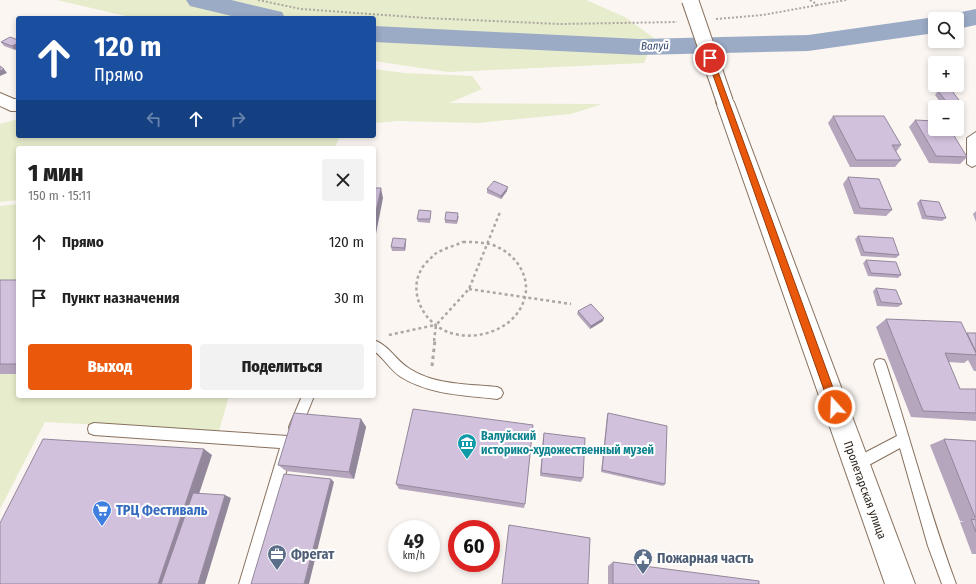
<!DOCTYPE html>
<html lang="ru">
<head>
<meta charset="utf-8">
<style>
  :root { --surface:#fff; --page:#f2f2f2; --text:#222; --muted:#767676; --accent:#ea580c }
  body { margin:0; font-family:"Fira Sans Condensed",sans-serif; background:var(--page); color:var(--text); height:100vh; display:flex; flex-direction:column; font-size:15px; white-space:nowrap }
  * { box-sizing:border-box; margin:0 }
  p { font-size:13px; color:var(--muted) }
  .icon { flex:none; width:22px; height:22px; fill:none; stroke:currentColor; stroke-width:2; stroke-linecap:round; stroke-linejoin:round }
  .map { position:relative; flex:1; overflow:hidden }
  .sheet { position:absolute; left:16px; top:146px; width:360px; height:252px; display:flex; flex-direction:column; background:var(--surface); border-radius:4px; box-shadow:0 2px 6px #0003 }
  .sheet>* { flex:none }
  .banner { position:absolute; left:16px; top:16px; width:360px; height:122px; border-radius:4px; box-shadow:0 2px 6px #0003; background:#1a4fa0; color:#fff; overflow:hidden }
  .fabs { position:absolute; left:928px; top:12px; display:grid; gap:8px }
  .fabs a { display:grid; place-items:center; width:36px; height:36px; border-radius:4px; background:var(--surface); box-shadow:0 2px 6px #0003; font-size:20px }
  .speed { position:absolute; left:388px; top:520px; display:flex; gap:8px; font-size:20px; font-weight:700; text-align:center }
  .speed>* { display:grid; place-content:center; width:52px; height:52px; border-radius:50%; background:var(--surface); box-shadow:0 2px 6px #0003; line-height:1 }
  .speed small { font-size:10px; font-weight:400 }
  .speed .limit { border:6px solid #d22; background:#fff; color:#111 }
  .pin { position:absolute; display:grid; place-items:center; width:34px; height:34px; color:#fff; margin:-17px; border:2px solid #fff; border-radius:50%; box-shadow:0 1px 4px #0007 }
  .me { position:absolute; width:44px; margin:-22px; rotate:340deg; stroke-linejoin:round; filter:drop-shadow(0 0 3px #0008) }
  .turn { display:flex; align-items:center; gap:14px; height:84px; padding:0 12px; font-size:18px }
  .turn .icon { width:52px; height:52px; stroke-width:2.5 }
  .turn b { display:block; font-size:28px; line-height:34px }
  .lanes { display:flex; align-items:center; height:38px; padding:0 12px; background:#0003; justify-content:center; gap:20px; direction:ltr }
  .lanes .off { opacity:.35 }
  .round { display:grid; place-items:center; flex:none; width:42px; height:42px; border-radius:4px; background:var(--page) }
  .head { display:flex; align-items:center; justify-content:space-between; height:68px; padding:0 12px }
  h1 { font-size:24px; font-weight:800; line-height:30px }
  .button { display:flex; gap:8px; margin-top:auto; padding:8px 12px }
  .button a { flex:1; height:46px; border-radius:4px; background:var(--accent); color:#fff; font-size:16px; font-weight:800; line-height:46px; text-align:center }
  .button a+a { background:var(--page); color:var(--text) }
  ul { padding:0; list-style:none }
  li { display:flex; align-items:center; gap:12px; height:56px; padding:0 12px }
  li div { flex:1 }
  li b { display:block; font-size:15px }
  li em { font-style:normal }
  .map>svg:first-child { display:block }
  .green { fill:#e7eccc }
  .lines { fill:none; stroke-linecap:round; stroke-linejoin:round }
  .river { fill:#9baac5; fill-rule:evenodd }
  .lane-casing { stroke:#88715e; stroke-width:2 }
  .street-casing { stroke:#88715e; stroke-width:2 }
  .primary-casing { stroke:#88715e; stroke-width:2 }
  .path-far2 { stroke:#ada6a1; stroke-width:2; stroke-dasharray:2 2; stroke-linecap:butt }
  .path-far1 { stroke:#ada6a1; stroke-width:2.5; stroke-dasharray:3 3; stroke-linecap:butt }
  .path { stroke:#ada6a1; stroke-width:3; stroke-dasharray:3.5 3.5; stroke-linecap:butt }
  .lane { fill:#fff; fill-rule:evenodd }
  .street { fill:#fff; fill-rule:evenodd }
  .primary { fill:#fff; fill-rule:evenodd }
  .primary-bridge-casing { stroke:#88715e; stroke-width:18; stroke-linecap:butt }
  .primary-bridge { stroke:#fff; stroke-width:16 }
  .wall { fill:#b5a6be }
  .shaded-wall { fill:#93879b }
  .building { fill:#d2c1dd; stroke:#93879b }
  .route { fill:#ea580c; stroke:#983908 }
  .labels { text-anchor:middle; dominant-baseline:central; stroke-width:4; stroke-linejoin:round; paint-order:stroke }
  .far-water-label { font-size:11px; font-style:italic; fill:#2f446c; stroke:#fff }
  .culture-label { font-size:12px; font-weight:bold; fill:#0d838f; stroke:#fff; text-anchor:start }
  .street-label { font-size:12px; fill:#281f17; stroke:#fff }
  .near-shop-label { font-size:14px; font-weight:bold; fill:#366cbe; stroke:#fff; text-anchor:start }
  .near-service-label { font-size:14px; font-weight:bold; fill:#4e5e75; stroke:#fff; text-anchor:start }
</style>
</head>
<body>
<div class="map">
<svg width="976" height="584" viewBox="0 0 976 584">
  <rect width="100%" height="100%" fill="#fbf6f2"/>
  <path class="green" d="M57 0H586L625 17 654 38 644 63 448 72 374 61V18H134Z
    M374 69 404 73 472 76 482 89 449 103 602 104 571 114 477 123 399 121 374 123Z
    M18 119V136H341L334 148H18V200L0 202V124Z
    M18 204V396H229L219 431 45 422 0 509V206Z"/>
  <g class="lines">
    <path class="river" d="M186 0H231L282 12 285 18H240L190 6Z
      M976 9V25L957 29V19H945L947 15Z
      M935 17 944 19H935V33L808 51 640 55 374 42V26L640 39 808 35Z"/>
    <defs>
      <path id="lane" d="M976 132V165L972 167 967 164V138Z
        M374 340C390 346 396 361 410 369 435 385 468 384 497 387L501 389 503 393 501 397 497 399C464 395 430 395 401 377 390 370 384 358 374 351Z
        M880 359 884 360 886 364C910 437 929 512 956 584H942L928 546 900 448 856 472 851 470 849 465 851 460 897 436 874 364 876 360Z
        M302 396H314L300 431 295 433 290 431 289 427Z
        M94 423 288 436 293 437 294 442 293 447 290 448 292 452 253 584H239L280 448 94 435 89 433 88 429 89 425Z"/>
      <path id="street" d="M0 93 14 99H18V111H11L0 106Z"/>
      <path id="primary" d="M725 96 731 98 734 102 915 584H885L716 102 719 98Z"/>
    </defs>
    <use href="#lane" class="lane-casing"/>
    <use href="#street" class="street-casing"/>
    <use href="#primary" class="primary-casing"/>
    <path class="path-far2" d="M258 0 301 9 426 18 560 24 677 22
      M810 0 818 5 846 0
      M716 19 763 15 818 5"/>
    <path class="path-far1" d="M463 242C473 242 483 242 493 245 517 254 533 279 523 303 512 331 474 342 448 332 424 323 408 293 421 270 423 265 431 258 435 254 442 249 454 246 463 242Z
      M469 289 571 304
      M389 335 435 325
      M434 341 436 325 469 289 500 212"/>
    <path class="path" d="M432 366 435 340"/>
    <use href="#lane" class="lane"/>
    <use href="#street" class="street"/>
    <use href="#primary" class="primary"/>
    <defs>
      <path id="primary-bridge" d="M690 0 725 102"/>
    </defs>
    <use href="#primary-bridge" class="primary-bridge-casing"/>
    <use href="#primary-bridge" class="primary-bridge"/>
  </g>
  <path class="wall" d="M18 40 15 50 4 46 1 42Z
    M938 91 962 104 959 108H957V107H944L935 95Z
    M833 116 901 145 896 152 901 160 895 167H850L828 123Z
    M915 120 967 157 960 164 929 163 909 127Z
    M848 177 892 210 886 216 854 214 843 184Z
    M487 189 507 191 501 199 487 193Z
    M920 200 946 218 942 221 922 219 917 203Z
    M976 211V222L973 214Z
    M431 215 430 223 418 222 417 219Z
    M459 216 457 224 445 223V220Z
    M858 236 899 255 896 258 861 256 855 239Z
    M406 242 405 251H392L391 247Z
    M866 260 901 275 898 278 868 276 863 263Z
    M0 280H18V374H0Z
    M876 288 902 304 898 307 877 306 873 291Z
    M578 311 603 321 590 329 577 314Z
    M886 319 966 333H976V371H974L968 360 964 363 948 362 960 389H976V421L911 417 876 327Z
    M608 413 665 484 663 486 601 472 607 415Z
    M361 419 366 427 354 479 286 471 278 465Z
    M544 433 583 478 581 482 540 476 543 437Z
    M944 439 976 441V554H972L960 522 964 521H960L930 445Z
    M396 484 525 504 524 508 399 489Z
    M613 562 759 584H608V566Z"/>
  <path class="shaded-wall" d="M18 43V48L15 50 12 46Z
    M4 69 7 73 0 76V71Z
    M508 187 507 191 501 199V196Z
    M381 188 383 198 374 244V221Z
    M406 239V242L405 251 404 248Z
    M604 318 603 321 590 329 591 326Z
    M361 419 366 427 354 479 349 472Z
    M204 449 212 455 169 584H158Z
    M331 479 334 482 309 584H304Z
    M225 495 231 498 205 584H198Z"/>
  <path class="building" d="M10 37 18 40V43L12 46 1 42Z
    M0 66 4 69 0 71Z
    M938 91H952L962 104 949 105Z
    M833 116H884L901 145H892L901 160H856Z
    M915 120 935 121V129H950L967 157 936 156Z
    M848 177 879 179 892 210 860 208Z
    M494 181 508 187 501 196 487 189Z
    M374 188H381L374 221Z
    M920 200 939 202 946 218 926 216Z
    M419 210 431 211 430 219H417Z
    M446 212 458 213 457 221 445 220Z
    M858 236 893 238 899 255 864 252Z
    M393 238 406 239 404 248 391 247Z
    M866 260 896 262 901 275 871 273Z
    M0 280H18V364H0Z
    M876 288 896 290 902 304 881 302Z
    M591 304 604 318 591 326 578 311Z
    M886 319 961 322 976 353V355L945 353 960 389H976V413L923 411Z
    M967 333H976V352Z
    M413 409 533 425 525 504 396 484Z
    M294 413 361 419 349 472 278 465Z
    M608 413 667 426 665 484 602 470Z
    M544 433 585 438 583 478 541 473Z
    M43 439 204 449 158 584H0V523Z
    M944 439 976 441V517H975Z
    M284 474 331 479 304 584H251Z
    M193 493 225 495 198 584H161Z
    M971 519 976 520V532Z
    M509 525 590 538 588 584H502Z
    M613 562 759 581V584H613Z"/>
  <path class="route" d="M710 56 713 58 840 407 839 411 835 412 832 411 830 407 707 58Z"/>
  <defs>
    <symbol id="museum-pin" viewBox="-11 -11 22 30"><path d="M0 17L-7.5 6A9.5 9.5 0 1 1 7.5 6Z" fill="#0f9aa8" stroke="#fff"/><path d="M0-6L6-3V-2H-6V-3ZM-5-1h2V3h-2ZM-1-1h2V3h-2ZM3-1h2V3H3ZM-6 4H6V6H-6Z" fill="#fff"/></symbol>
    <symbol id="supermarket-pin" viewBox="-11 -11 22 30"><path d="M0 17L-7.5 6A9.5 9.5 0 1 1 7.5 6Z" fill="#3f7fe0" stroke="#fff"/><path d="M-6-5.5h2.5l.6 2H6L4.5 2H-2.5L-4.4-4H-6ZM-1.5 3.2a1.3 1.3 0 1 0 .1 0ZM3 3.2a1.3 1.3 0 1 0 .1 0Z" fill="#fff"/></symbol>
    <symbol id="office-pin" viewBox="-11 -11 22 30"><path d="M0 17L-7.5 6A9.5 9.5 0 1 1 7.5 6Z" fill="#5c6f8a" stroke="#fff"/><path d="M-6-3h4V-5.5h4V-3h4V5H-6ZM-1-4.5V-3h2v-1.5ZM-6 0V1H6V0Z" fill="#fff"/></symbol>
    <symbol id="civic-pin" viewBox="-11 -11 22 30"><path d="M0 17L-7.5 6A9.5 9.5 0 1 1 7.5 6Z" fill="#5c6f8a" stroke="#fff"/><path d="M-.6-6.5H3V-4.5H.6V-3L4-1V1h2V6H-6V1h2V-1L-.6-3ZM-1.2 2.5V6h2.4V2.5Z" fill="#fff"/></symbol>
  </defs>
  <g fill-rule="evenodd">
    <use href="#museum-pin" x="456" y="432" width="22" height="30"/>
    <use href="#supermarket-pin" x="91" y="499" width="22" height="30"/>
    <use href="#office-pin" x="266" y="543" width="22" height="30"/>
    <use href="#civic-pin" x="632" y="547" width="22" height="30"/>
  </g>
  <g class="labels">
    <g class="far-water-label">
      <text transform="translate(655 46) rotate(-1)">Валуй</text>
    </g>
    <g class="culture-label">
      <text x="481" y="436">Валуйский<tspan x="481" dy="14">историко-художественный музей</tspan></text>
    </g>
    <g class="street-label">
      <text transform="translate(865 490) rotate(70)">Пролетарская улица</text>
    </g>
    <g class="near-shop-label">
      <text x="116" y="510">ТРЦ Фестиваль</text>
    </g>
    <g class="near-service-label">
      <text x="291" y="554">Фрегат</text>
      <text x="657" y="558">Пожарная часть</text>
    </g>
  </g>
</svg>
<div class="fabs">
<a><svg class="icon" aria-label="search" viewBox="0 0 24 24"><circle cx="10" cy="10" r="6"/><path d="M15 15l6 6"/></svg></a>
<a>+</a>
<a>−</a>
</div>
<div class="speed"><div>49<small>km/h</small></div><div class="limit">60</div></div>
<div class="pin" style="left:710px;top:58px;background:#d93025"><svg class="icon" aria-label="arrive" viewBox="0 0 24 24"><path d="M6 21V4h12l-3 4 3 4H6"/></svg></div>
<svg class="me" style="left:835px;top:407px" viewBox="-20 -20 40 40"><circle r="17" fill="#ea580c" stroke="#fff" stroke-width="3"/><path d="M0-11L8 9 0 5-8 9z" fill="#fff"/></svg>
<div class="banner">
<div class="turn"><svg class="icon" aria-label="ahead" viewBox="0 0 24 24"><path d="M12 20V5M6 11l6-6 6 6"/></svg><div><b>120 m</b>Прямо</div></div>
<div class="lanes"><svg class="icon off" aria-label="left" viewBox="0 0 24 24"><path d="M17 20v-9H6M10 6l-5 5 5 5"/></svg><svg class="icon" aria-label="ahead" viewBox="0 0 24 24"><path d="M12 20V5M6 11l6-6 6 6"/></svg><svg class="icon off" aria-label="right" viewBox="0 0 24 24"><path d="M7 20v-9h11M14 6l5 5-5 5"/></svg></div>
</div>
<section class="sheet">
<div class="head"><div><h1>1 мин</h1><p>150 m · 15:11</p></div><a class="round"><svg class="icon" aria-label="close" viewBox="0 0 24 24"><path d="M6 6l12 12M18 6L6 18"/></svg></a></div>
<ul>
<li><svg class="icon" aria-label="ahead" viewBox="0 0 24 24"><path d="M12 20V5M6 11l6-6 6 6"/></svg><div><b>Прямо</b></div><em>120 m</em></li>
<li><svg class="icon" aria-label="arrive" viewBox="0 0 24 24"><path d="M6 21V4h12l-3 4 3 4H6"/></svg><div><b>Пункт назначения</b></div><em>30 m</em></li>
</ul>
<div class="button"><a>Выход</a><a>Поделиться</a></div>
</section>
</div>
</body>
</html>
